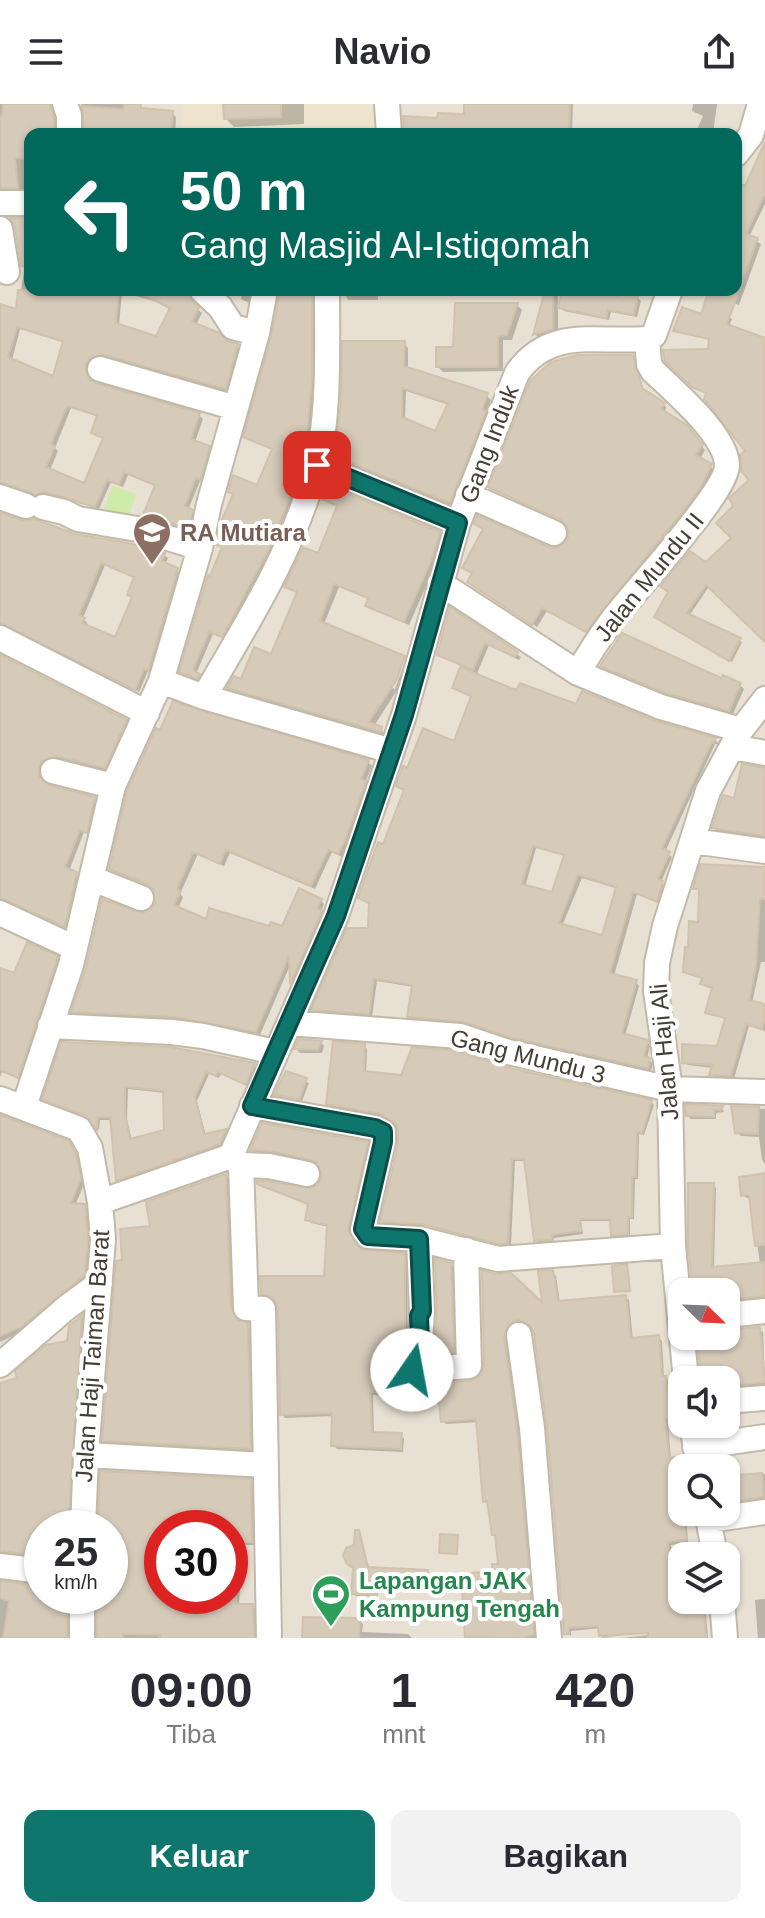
<!DOCTYPE html>
<html lang="id">
<head>
<meta charset="utf-8">
<style>
  :root { --surface:#fff; --page:#f2f2f3; --text:#2b2b33; --muted:#7c7c81; --accent:#0f766e }
  body { margin:0; font-family:Helvetica,sans-serif; background:var(--page); color:var(--text); height:100vh; display:flex; flex-direction:column; font-size:30px; white-space:nowrap }
  * { box-sizing:border-box; margin:0 }
  p { font-size:26px; color:var(--muted) }
  .icon { flex:none; width:44px; height:44px; fill:none; stroke:currentColor; stroke-width:2; stroke-linecap:round; stroke-linejoin:round }
  .map { position:relative; height:1534px; overflow:hidden }
  .side { display:flex; flex-direction:column; background:var(--surface); flex:1 }
  .side>* { flex:none }
  .hud { position:absolute; left:24px; top:24px; width:718px; height:168px; border-radius:16px; box-shadow:0 2px 6px #0004; background:#00695c; color:#fff; overflow:hidden }
  .needle { width:52px; rotate:113deg }
  .controls { position:absolute; left:668px; top:1174px; display:grid; gap:16px }
  .controls a { display:grid; place-items:center; width:72px; height:72px; border-radius:16px; background:var(--surface); box-shadow:0 2px 6px #0004; font-size:40px }
  .speed { position:absolute; left:24px; top:1406px; display:flex; gap:16px; font-size:40px; font-weight:700; text-align:center }
  .speed>* { display:grid; place-content:center; width:104px; height:104px; border-radius:50%; background:var(--surface); box-shadow:0 2px 6px #0004; line-height:1 }
  .speed small { font-size:20px; font-weight:400 }
  .speed .limit { border:12px solid #d22; background:#fff; color:#111 }
  .pin { position:absolute; display:grid; place-items:center; width:68px; height:68px; color:#fff; margin:-34px; border-radius:16px; box-shadow:0 4px 12px #0006 }
  .me { position:absolute; width:88px; margin:-44px; rotate:12deg; stroke-linejoin:round; filter:drop-shadow(0 0 6px #0008) }
  .turn { display:flex; align-items:center; gap:28px; height:168px; padding:0 24px; font-size:36px }
  .turn .icon { width:104px; height:104px; stroke-width:2.5 }
  .turn b { display:block; font-size:56px; line-height:68px }
  .eta { display:flex; justify-content:space-evenly; align-items:center; height:136px; text-align:center }
  .eta b { font-size:48px; font-weight:700; line-height:56px }
  .primary-button { display:flex; gap:16px; margin-top:auto; padding:16px 24px }
  .primary-button a { flex:1; height:92px; border-radius:16px; background:var(--accent); color:#fff; font-size:32px; font-weight:700; line-height:92px; text-align:center }
  .primary-button a+a { background:var(--page); color:var(--text) }
  header { display:flex; justify-content:space-between; align-items:center; height:104px; padding:0 24px; background:var(--surface); font-size:36px; font-weight:700 }
  .map>svg:first-child { display:block }
  .residential { fill:#e8e0d2; fill-rule:evenodd }
  .education { fill:#eee4cd }
  .green { fill:#cfebaa }
  .shadow { fill:#0003; fill-rule:evenodd }
  .building { fill:#d6cab9; stroke:#d1c2ac; stroke-width:2; fill-rule:evenodd }
  .lines { fill:none; stroke-linecap:round; stroke-linejoin:round }
  .minor-casing { stroke:#c2b9a9; stroke-width:28 }
  .minor { stroke:#fff; stroke-width:24 }
  .route-casing { stroke:#0a4d48; stroke-width:20 }
  .route { stroke:#0f766e; stroke-width:14 }
  .labels { text-anchor:middle; dominant-baseline:central; stroke-width:8; stroke-linejoin:round; paint-order:stroke }
  .street-label { font-size:24px; fill:#463e34; stroke:#fff }
  .education-label { font-size:24px; font-weight:bold; fill:#785e54; stroke:#fff; text-anchor:start }
  .leisure-label { font-size:24px; font-weight:bold; fill:#27864d; stroke:#fff; text-anchor:start }
</style>
</head>
<body>
<header><svg class="icon" aria-label="menu" viewBox="0 0 24 24"><path d="M4 6h16M4 12h16M4 18h16"/></svg>Navio<svg class="icon" aria-label="share" viewBox="0 0 24 24"><path d="M12 15V3M7 8l5-5 5 5M5 13v7h14v-7"/></svg></header>
<div class="map">
<svg width="765" height="1534" viewBox="0 0 765 1534">
  <rect width="100%" height="100%" fill="#f3eee4"/>
  <path class="residential" d="M0 0H765V1534H0ZM30 30H736V186H30ZM682 1188H726V1232H682ZM682 1276H726V1320H682ZM682 1364H726V1408H682ZM42 1424H110V1492H42ZM162 1424H230V1492H162ZM682 1452H726V1496H682Z"/>
  <path class="education" d="M181 0H379L378 30H181Z"/>
  <path class="green" d="M112 382 136 390 126 421 102 413Z"/>
  <path class="shadow" d="M0 0H54L56 30H30V87L0 89Z
    M81 0H134L145 7 172 9 176 13 175 30H84L86 11Z
    M225 0H304V20L234 23 226 15Z
    M466 0H573L572 30H405L439 16 466 12Z
    M693 0H717L713 30H695L703 12 692 7Z
    M765 43V100L749 133 761 140 739 201 714 192 711 186H736V80L746 85Z
    M30 114V186H183L191 192 194 202 202 209 196 221 241 245 229 288 109 254H100L89 264V275L95 281 199 311 203 315 195 338 212 348 204 378 200 377 188 406 195 411 192 427 149 414 145 410 157 383 128 371 123 383 111 378 99 405 52 391 40 394 10 382H0V202L18 207 24 166 17 122 13 116ZM122 188 157 198 171 205 157 234 119 222ZM20 225 65 239 54 274 12 256ZM71 304 99 313 93 329 104 335 85 381 50 366 58 347 55 344Z
    M226 186H254L251 200 241 195 242 188Z
    M281 186H317L314 302 305 364 284 422 243 506 226 535 213 530 196 570 203 575 202 577 182 567 223 445 218 440 234 391 230 387 258 384 274 346 246 332 274 232Z
    M343 186H378V196H348Z
    M547 186H558V230L540 235 535 230Z
    M564 186 619 195 637 193 641 197 637 213 611 208 609 216 564 207 560 203Z
    M457 201H517L522 206 512 236H503V267L443 268 438 263 455 245Z
    M702 212 729 213 732 215 729 222 765 236V535L710 481 689 512 742 538 732 558 659 515 733 434 736 402 752 376 748 347 710 247 711 236 675 227Z
    M404 239 408 244V265L486 291 491 296 486 310 489 313 454 403 341 356 336 351ZM406 287 449 301 437 330 405 317Z
    M632 253 636 257 644 288 662 299 666 303 665 309 690 326 705 346 700 355 714 366 703 389 590 530 547 507 537 523 469 478 473 470 464 464 485 427 476 420 548 445 563 443 570 435 571 426 565 418 490 383Z
    M324 395 439 430 443 434 436 460 409 521 371 505 367 501 369 495 339 483 324 520 403 553 392 584 395 585 406 555 408 558 401 580 374 622 381 625 385 631 233 588 229 584 242 578 273 553 298 490 286 483 319 452 338 403Z
    M0 411 75 432 164 451 168 454 165 461 181 470 152 569 148 567 139 588 12 524H0ZM105 461 136 474 130 491 134 495 116 535 86 523 87 519 83 514Z
    M451 506 521 553 519 556 489 541 476 572 518 589 655 619 715 636 719 640H715L665 748 672 753 661 778 666 783 661 800 637 790 614 872 636 878 639 882 625 932 647 938 650 941 647 955 653 959 651 967 517 936 470 920 413 916 409 912 414 883 377 877 372 913 317 908 314 905 370 826 371 800 360 793 406 687 398 682 408 667 456 640 473 593 454 583 463 563 439 550ZM536 744 565 752 553 790 525 783ZM582 774 618 785 604 833 562 822Z
    M0 553 130 621 108 667 61 655 47 659 42 667V678L48 683 94 695 98 699 90 731 84 728 69 767 80 774 68 825 11 798 0 799Z
    M603 562 722 576 740 581 744 585 733 610 672 592Z
    M368 658 372 662 365 679 369 683 349 742 342 753 332 748 315 785 230 749 224 762 198 750 180 790 183 793 178 805 207 818 270 825H283L320 796 324 800 321 808 325 812 294 882 292 879 291 859 260 931 179 916 77 911 74 907 142 811 152 807 157 799 155 784 115 769 111 765Z
    M765 666V734L718 728 714 724Z
    M765 765V858H761L752 899 765 902V927L749 922 734 975 715 974 711 971 713 964 688 961 684 958 719 945 727 916 708 908 714 885 706 883 702 879 703 875 685 868 700 820 701 788 695 784Z
    M56 854 60 858 22 976 2 968 0 973V867L15 872Z
    M321 938 324 942 322 949H300L296 945Z
    M364 942 367 945 366 969 402 973 504 965 651 998 654 1001 644 1031 639 1030 638 1075H635L634 1115H630V1133L615 1134 613 1131 612 1117H581L583 1130 554 1134V1138L539 1139 536 1136 526 1057H515L511 1141 504 1142 427 1122 385 1120 382 1117 400 1042 398 1020 386 1013 331 1002 328 999Z
    M170 945 254 961 257 964 249 982 221 970 219 974 209 970 197 997 206 1032 226 1027 229 1029 223 1043 121 1079 118 1076 113 1016H100L99 1026 89 1013 45 995ZM128 985 165 989 166 1028 132 1037 127 1015Z
    M287 969 309 979 302 997 277 990Z
    M722 1004 724 1008 716 1009V1015H691L688 1012Z
    M733 1004 765 1005V1060L762 1056 759 1033 741 1032 737 1028Z
    M0 1013 72 1043 79 1055 84 1080 75 1102H84L88 1106 91 1140 88 1175 25 1226 0 1238Z
    M367 1040 370 1043 351 1132 362 1147 404 1151 407 1155 408 1236 401 1244 400 1271 405 1282 471 1279 484 1271 486 1262 484 1169 544 1203 552 1168 556 1172 560 1199 625 1193 629 1196 633 1236 658 1233 662 1237 664 1273 669 1277 673 1317 668 1318 671 1356 679 1359 682 1408H686L688 1439 671 1441 673 1470 682 1469V1496H697L698 1508 703 1507 706 1511 708 1534H622L658 1530V1526L602 1534 601 1524 571 1527V1532L566 1529 549 1322 536 1228 530 1220 514 1222 508 1228 507 1238 520 1331 536 1534H469L467 1532 500 1461 497 1433 494 1430 489 1401 485 1397 479 1318 446 1320 443 1317 441 1302 437 1296 412 1297 408 1290 373 1291 374 1330 401 1331 404 1335 403 1348 337 1345 333 1341 334 1312 285 1314 282 1310 280 1203 275 1195 262 1189 326 1174 329 1123 311 1119 307 1115 310 1101 262 1083 259 1079 311 1086 319 1082 324 1072 320 1060 316 1058 277 1050 255 1049 252 1046Z
    M765 1071V1195L726 1200V1188H694L713 1081 716 1084 714 1164 760 1160 751 1094H747L743 1091Z
    M226 1072 229 1075 234 1210 239 1219 251 1225 253 1348 108 1340 104 1336 152 1124Z
    M450 1160 454 1164 456 1251 436 1252 433 1249 437 1240Z
    M82 1214 85 1217 71 1424H42V1454L7 1450 0 1453V1281L20 1275 69 1239 71 1223Z
    M759 1225 763 1228 765 1281 726 1286V1276H703L699 1232H726V1228Z
    M765 1370V1396L734 1400 730 1397 728 1374Z
    M250 1377 254 1381 255 1441H242L239 1502H253L256 1506 258 1534H106L98 1492H110V1424H98ZM162 1424H230V1492H162Z
    M359 1428 369 1466 427 1468 430 1471 429 1488 378 1485V1493L356 1492 353 1489Z
    M0 1479 42 1484V1492H72L68 1534H0Z
    M765 1495V1534H758L755 1496Z
    M359 1516 363 1520 362 1528 408 1530 412 1534H304Z"/>
  <path class="building" d="M3 0H50L54 14V30H28L27 55 15 54 18 84H0V12H2Z
    M124 0H141V4L173 7 171 30H84L82 2 123 5Z
    M223 0H281V13L224 15Z
    M464 0H570L569 30H404L403 12 437 14 438 9 464 10Z
    M765 38V89L746 130 758 134 727 220 765 234V538L706 481 687 509 741 534 729 557 654 513 668 488 660 482 690 447 706 458 731 434 716 419 733 402 729 394 749 376 741 367 740 351 745 347 704 295 706 289 692 283 665 258 663 246 708 245 709 235 673 227 682 203 701 210 709 186H736V78L745 82Z
    M10 114H26L30 160 21 162 15 123Z
    M18 186H119L116 219 156 232 170 204 134 186H187L191 196 199 204 192 218 218 228 228 237 238 240 226 285 104 251 90 254 85 262 89 275 96 279 200 309 191 335 210 342 200 376 196 374 185 402 193 406 189 425 143 411 155 381 124 368 119 381 107 376 95 403 46 388 35 391 0 378V200L16 205ZM17 223 63 237 53 272 8 253ZM67 302 97 311 91 329 103 334 84 379 46 363 55 342 51 340Z
    M280 186H312V275L306 340 292 389 268 447 222 533 209 528 193 566 200 570 197 575 179 568 208 471 210 472 222 443 216 441 221 418 233 390 228 388 233 371 257 381 272 345 243 333 271 233Z
    M545 186H553V225L533 231Z
    M562 186H586L618 192 619 187 638 192 634 211 608 206 606 214 558 204Z
    M455 199H518L507 231 498 232V263H436V243H453Z
    M342 237H405L404 262 488 289 482 306 486 307 450 399 334 352 341 299ZM402 284 448 299 435 327 402 313Z
    M578 251H633L642 284 665 299 661 305 687 321 703 341 696 351 712 360 700 385 684 406 586 528 542 504 532 521 467 478 472 469 462 464 483 425 474 420 477 411 549 443 556 444 567 436 569 427 561 416 488 383 530 277 551 258Z
    M326 381 440 428 432 455 404 518 365 502 368 494 334 480 320 517 405 552 397 575 369 618 382 623 381 628 227 584 234 572 241 575 254 543 271 550 297 488 284 483 303 443 318 449 337 402 322 395Z
    M0 409 22 416 34 415 75 430 139 441 165 449 162 457 178 464 148 567 144 565 135 586 0 519ZM101 459 134 473 127 491 132 493 115 533 82 519 85 514 79 511Z
    M450 503 518 548 515 553 485 539 473 566 437 551Z
    M622 529 721 574 723 571 741 579 729 607 666 589 600 562Z
    M0 551 127 616 105 664 56 652 43 656 39 663V672L49 681 95 693 87 729 80 726 65 763 77 768 65 823 0 794Z
    M460 563 516 586 520 579 576 600 582 587 655 617 716 634 714 639 712 638 662 744 670 748 658 775 663 777 657 798 633 788 610 869 637 876 622 929 648 936 644 952 650 954 648 964 512 934 464 918 407 913 412 881 374 875 369 910 311 906 347 824H368L369 799 358 794 378 738 383 740 404 686 396 682 403 662 407 664 423 624 454 637 471 592 452 584ZM533 742 564 751 552 788 522 780ZM578 771 616 783 602 831 559 819Z
    M173 597 369 656 361 675 366 677 345 737 338 750 328 746 311 782 226 746 220 760 193 748 177 785 181 787 174 801 206 815 209 804 269 822 271 818 282 822 299 784 322 795 317 805 322 807 290 880 289 852 256 928 174 913 71 908 86 864 102 795 142 809 151 805 155 799 153 785 147 780 109 765 127 687 156 624 160 626Z
    M742 660 765 664V732L712 724 723 691 734 694Z
    M700 760 765 763V795H760L756 862 749 896 765 900V915L762 925 746 920 731 972 709 971 712 961 682 959V940L717 942 725 914 705 909 712 883 700 880 702 874 683 868 685 843 688 844 689 817 698 818 699 785H693Z
    M27 838 58 852 18 974 0 966V864L14 869Z
    M299 935 322 937 318 946 294 945Z
    M333 937 365 940 364 967 401 971 412 943 457 947 505 963 652 996 642 1030 637 1028 636 1073H632V1113H628V1130L611 1132 610 1115H580L581 1127 552 1131 553 1136 534 1137 524 1055H512L508 1139 499 1140 422 1120 380 1118 398 1041V1027L395 1019 381 1010 326 1000Z
    M61 938 171 943 255 959 246 981 218 968 216 972 206 968 195 993 204 1030 227 1025 220 1040 116 1077 110 1013H98L97 1026 84 1011 42 995ZM125 983 163 987 164 1026 130 1035 125 1010Z
    M286 967 307 974 300 995 274 991Z
    M685 1000 723 1002 721 1006H714V1013L686 1012Z
    M731 1002 759 1003 758 1030 735 1029Z
    M0 1011 69 1037 76 1049 81 1075 71 1099 85 1100 88 1135 85 1171 21 1223 0 1232Z
    M262 1019 368 1038 348 1127 361 1145 405 1149V1232L398 1240 397 1266 400 1274 406 1280 470 1277 482 1270 484 1262 482 1166 495 1170 511 1169 542 1198 538 1167 553 1166 558 1197 626 1191 631 1234 659 1231 662 1272H666L670 1315H666L669 1354 676 1353 679 1383 682 1382 686 1436 668 1438 671 1468 682 1467V1496H695V1506L704 1505 706 1534H648V1529L599 1532 598 1522 569 1524V1530H564L547 1323 534 1229 530 1221 518 1216 509 1220 504 1233 517 1326 534 1531 520 1534 465 1533 461 1470 492 1467V1460H498L495 1431H492L487 1397 483 1398 476 1315 441 1318 439 1299H435V1293L406 1294V1287L370 1288 372 1328 402 1329 401 1345 331 1342 332 1309 280 1311 278 1204 272 1193 261 1190 260 1172H324L327 1121 305 1116 308 1100 257 1080V1077H267L311 1084 318 1081 322 1072 318 1059 311 1056 272 1047 250 1046Z
    M765 1069V1141L755 1142 749 1091 741 1092 739 1073Z
    M226 1070 231 1205 238 1216 248 1219 251 1345 102 1337 116 1157 122 1156 120 1125 150 1122 146 1098Z
    M688 1079H714L712 1163 765 1158V1192L726 1196V1188H693L688 1142Z
    M435 1154 451 1159 454 1248 430 1250 435 1240 437 1208Z
    M627 1160 630 1187 614 1188 612 1162Z
    M82 1211 68 1424H42V1452L0 1447V1279L17 1274 15 1267 46 1241 67 1237 69 1222Z
    M760 1223 765 1278 726 1282V1276H701L697 1232H726V1226Z
    M100 1367 251 1375 252 1438 230 1437V1424H158L156 1462H162V1492H236V1500H253L254 1534H160V1531L123 1530V1534H97V1492H110V1424H98Z
    M762 1369 764 1393 728 1398 726 1372Z
    M355 1426H359L368 1463 428 1466 427 1486 377 1484 376 1491 351 1490 353 1464 347 1460 343 1452 346 1444 354 1441Z
    M440 1430 458 1431 457 1450 439 1449Z
    M0 1477 42 1482V1492H67V1534H3L9 1497 0 1494Z
    M303 1513 360 1514 359 1534H302Z"/>
  <g class="lines">
    <defs>
      <path id="minor" d="M65 0 69 11V30
        M387 0 389 30
        M736 50 751 31 760 0
        M0 99H30
        M0 125 7 168
        M202 186 220 203 233 223 257 229
        M647 235 649 260 653 267C675 288 726 331 727 361 728 388 631 490 611 518 599 534 588 551 578 569L661 603 741 626
        M100 265 236 304
        M317 361 458 419
        M468 391 554 429
        M0 393 26 402
        M43 403 64 408 78 415 143 426 200 444
        M440 479 578 569
        M0 534 147 609
        M161 577 204 593 392 647
        M204 593C248 518 293 447 316 363 330 312 327 239 327 186
        M732 643 765 649
        M53 667 113 682
        M693 737 765 747
        M93 775 141 794
        M0 809 75 844
        M289 919 460 932 508 948 670 985 765 988
        M50 922 172 928 203 932 275 948
        M0 995 79 1025 90 1044 100 1098 103 1135 86 1351 83 1424
        M252 1002 375 1024 383 1028V1038L363 1125 368 1132 419 1135 498 1155 673 1142
        M24 1003 71 861 113 682 161 577 200 444 209 400 257 229 265 186
        M231 1052 241 1061 246 1204 263 1205 269 1534
        M241 1061 269 1062 307 1070
        M100 1098 231 1052 336 812 404 611 458 419 517 269C550 222 598 239 647 235L654 231 670 186
        M419 1135 422 1207 420 1239 412 1246V1266L469 1262 466 1146
        M726 1211 765 1207
        M519 1231 532 1324 549 1534
        M0 1261 66 1204 100 1179
        M686 1276 673 1142 670 985 656 887 657 859 665 822 708 687 741 626 765 595
        M726 1297 765 1294
        M692 1320 699 1364
        M695 1343 765 1333
        M86 1351 266 1361
        M707 1408 715 1452
        M709 1416 765 1408
        M0 1462 42 1467
        M722 1496 725 1534
        M82 1534V1492"/>
    </defs>
    <use href="#minor" class="minor-casing"/>
    <use href="#minor" class="minor"/>
  </g>
  <g class="lines">
    <defs>
      <path id="route" d="M317 361 458 419 404 611 336 812 252 1002 375 1024 383 1028V1038L363 1125 368 1132 419 1135 422 1207 419 1212 420 1239 412 1246V1266"/>
    </defs>
    <use href="#route" class="route-casing"/>
    <use href="#route" class="route"/>
  </g>
  <defs>
    <symbol id="school-pin" viewBox="-11 -11 22 30"><path d="M0 17L-7.5 6A9.5 9.5 0 1 1 7.5 6Z" fill="#8d6e63" stroke="#fff"/><path d="M0-5L7-2L0 1L-7-2ZM-4 1L0 2.5L4 1V4Q0 6-4 4Z" fill="#fff"/></symbol>
    <symbol id="stadium-pin" viewBox="-11 -11 22 30"><path d="M0 17L-7.5 6A9.5 9.5 0 1 1 7.5 6Z" fill="#2e9e5b" stroke="#fff"/><path d="M0-5a6.5 5 0 1 0 0 10a6.5 5 0 1 0 0-10ZM-3.5-1.8h7v3.6h-7Z" fill="#fff"/></symbol>
  </defs>
  <g fill-rule="evenodd">
    <use href="#school-pin" x="130" y="406" width="44" height="60"/>
    <use href="#stadium-pin" x="309" y="1468" width="44" height="60"/>
  </g>
  <g class="labels">
    <g class="street-label">
      <text transform="translate(489 340) rotate(-69)">Gang Induk</text>
      <text transform="translate(649 473) rotate(-51)">Jalan Mundu II</text>
      <text transform="translate(664 948) rotate(-95)">Jalan Haji Ali</text>
      <text transform="translate(528 952) rotate(14)">Gang Mundu 3</text>
      <text transform="translate(92 1252) rotate(-86)">Jalan Haji Taiman Barat</text>
    </g>
    <g class="education-label">
      <text x="180" y="428">RA Mutiara</text>
    </g>
    <g class="leisure-label">
      <text x="359" y="1476">Lapangan JAK<tspan x="359" dy="28">Kampung Tengah</tspan></text>
    </g>
  </g>
</svg>
<div class="controls">
<a><svg class="needle" viewBox="-14 -14 28 28"><path d="M0-13l5 13h-10z" fill="#e53935"/><path d="M0 13l5-13h-10z" fill="#7c7c81"/></svg></a>
<a><svg class="icon" aria-label="sound" viewBox="0 0 24 24"><path d="M4 9h4l5-4v14l-5-4H4zM17 9q2 3 0 6"/></svg></a>
<a><svg class="icon" aria-label="search" viewBox="0 0 24 24"><circle cx="10" cy="10" r="6"/><path d="M15 15l6 6"/></svg></a>
<a><svg class="icon" aria-label="layers" viewBox="0 0 24 24"><path d="M12 4l9 5-9 5-9-5zM3 14l9 5 9-5"/></svg></a>
</div>
<div class="speed"><div>25<small>km/h</small></div><div class="limit">30</div></div>
<div class="pin" style="left:317px;top:361px;background:#d93025"><svg class="icon" aria-label="arrive" viewBox="0 0 24 24"><path d="M6 21V4h12l-3 4 3 4H6"/></svg></div>
<svg class="me" style="left:412px;top:1266px" viewBox="-20 -20 40 40"><circle r="19" fill="#fff"/><path d="M0-13L10 11 0 6-10 11z" fill="#0f766e"/></svg>
<div class="hud">
<div class="turn"><svg class="icon" aria-label="left" viewBox="0 0 24 24"><path d="M17 20v-9H6M10 6l-5 5 5 5"/></svg><div><b>50 m</b>Gang Masjid Al-Istiqomah</div></div>
</div>
</div>
<section class="side">
<div class="eta">
<div><b>09:00</b><p>Tiba</p></div>
<div><b>1</b><p>mnt</p></div>
<div><b>420</b><p>m</p></div>
</div>
<div class="primary-button"><a>Keluar</a><a>Bagikan</a></div>
</section>
</body>
</html>
